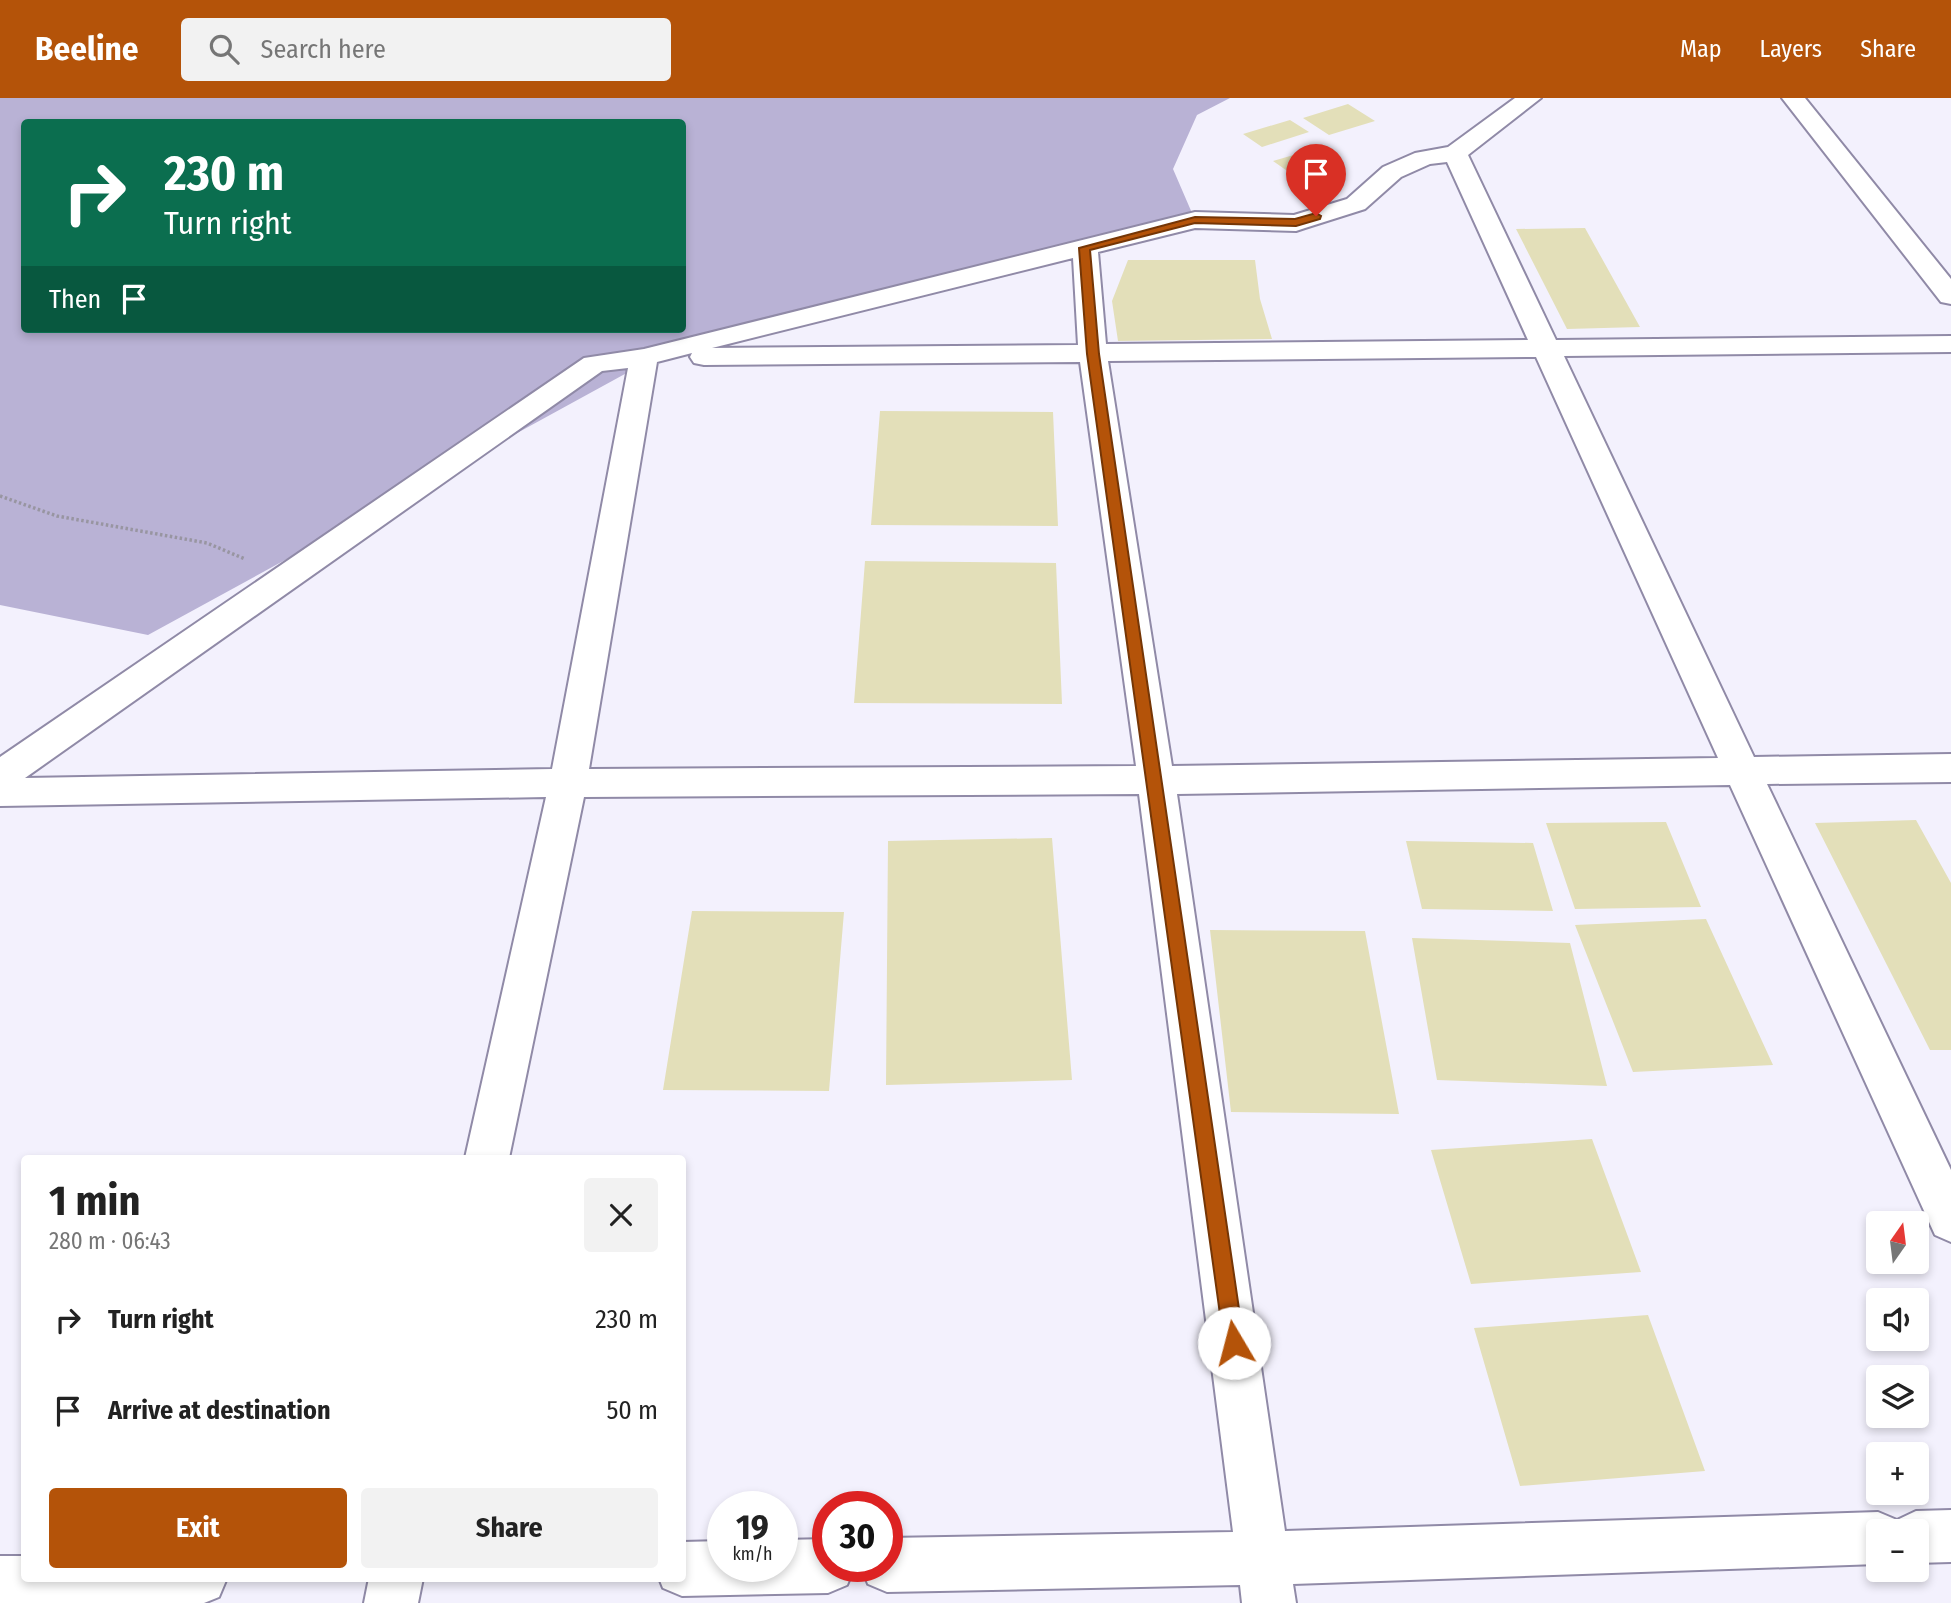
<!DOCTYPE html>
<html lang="en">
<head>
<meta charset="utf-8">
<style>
  :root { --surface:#fff; --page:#f2f2f2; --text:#222; --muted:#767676; --accent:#b45309 }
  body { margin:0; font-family:"Fira Sans Condensed",sans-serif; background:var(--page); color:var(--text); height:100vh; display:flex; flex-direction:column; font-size:26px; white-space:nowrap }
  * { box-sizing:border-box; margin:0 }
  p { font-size:23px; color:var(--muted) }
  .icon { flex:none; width:38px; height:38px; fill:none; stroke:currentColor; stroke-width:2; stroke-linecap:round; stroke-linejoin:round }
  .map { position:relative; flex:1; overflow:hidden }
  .side { position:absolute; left:21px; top:1057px; width:665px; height:427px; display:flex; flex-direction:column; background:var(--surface); border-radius:7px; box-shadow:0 4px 10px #0003 }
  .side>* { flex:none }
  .top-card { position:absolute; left:21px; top:21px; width:665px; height:214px; border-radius:7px; box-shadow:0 4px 10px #0003; background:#0b6e4f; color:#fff; overflow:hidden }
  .needle { width:46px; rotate:14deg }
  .tools { position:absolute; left:1866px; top:1113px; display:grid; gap:14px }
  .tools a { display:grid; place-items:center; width:63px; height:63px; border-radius:7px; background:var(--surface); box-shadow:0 4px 10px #0003; font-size:35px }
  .speed { position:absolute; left:707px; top:1393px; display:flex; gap:14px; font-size:35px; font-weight:700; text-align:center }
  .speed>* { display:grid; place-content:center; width:91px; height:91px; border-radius:50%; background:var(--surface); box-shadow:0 4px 10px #0003; line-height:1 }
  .speed small { font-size:18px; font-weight:400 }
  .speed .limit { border:10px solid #d22; background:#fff; color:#111 }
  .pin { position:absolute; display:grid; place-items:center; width:60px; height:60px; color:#fff; margin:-72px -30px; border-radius:50% 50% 50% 0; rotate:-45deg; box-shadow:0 0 7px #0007 }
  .pin .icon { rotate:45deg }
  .me { position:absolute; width:77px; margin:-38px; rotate:352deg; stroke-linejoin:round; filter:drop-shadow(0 0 5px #0008) }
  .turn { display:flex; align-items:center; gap:24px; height:147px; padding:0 28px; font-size:32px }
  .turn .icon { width:91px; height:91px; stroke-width:2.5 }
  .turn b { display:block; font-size:49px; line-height:60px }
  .then { display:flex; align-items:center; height:66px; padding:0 28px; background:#0003; gap:14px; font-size:26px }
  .round { display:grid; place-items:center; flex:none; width:74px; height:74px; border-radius:7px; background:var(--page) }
  .head { display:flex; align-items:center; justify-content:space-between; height:119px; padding:0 28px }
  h1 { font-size:42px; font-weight:700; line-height:52px }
  .primary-button { display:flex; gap:14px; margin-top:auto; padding:14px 28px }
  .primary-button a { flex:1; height:80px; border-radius:7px; background:var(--accent); color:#fff; font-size:28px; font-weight:700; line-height:80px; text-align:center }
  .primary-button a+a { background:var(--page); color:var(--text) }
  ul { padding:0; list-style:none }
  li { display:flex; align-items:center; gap:21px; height:91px; padding:0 28px }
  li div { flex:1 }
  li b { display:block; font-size:26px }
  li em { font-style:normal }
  header { display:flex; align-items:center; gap:42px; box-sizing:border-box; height:98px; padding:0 35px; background:var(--accent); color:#fff }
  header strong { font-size:33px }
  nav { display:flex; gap:38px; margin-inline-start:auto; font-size:24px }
  .search { width:490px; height:63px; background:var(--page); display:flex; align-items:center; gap:18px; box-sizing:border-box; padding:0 24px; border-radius:7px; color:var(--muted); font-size:26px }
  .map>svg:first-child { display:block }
  .forest { fill:#b9b2d5; fill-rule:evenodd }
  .building { fill:#e3dfb9 }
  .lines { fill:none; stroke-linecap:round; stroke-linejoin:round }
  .minor-casing { stroke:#908aa7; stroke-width:4 }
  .path { stroke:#9895a1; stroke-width:3.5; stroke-dasharray:2.5 2.5; stroke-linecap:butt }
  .minor { fill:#fff; fill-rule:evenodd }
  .route { fill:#b45309; stroke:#753606; stroke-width:2 }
</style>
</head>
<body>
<header>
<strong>Beeline</strong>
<div class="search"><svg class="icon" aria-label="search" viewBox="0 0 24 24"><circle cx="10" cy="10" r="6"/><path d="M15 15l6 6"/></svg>Search here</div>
<nav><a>Map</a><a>Layers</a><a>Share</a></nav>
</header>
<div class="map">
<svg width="1951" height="1505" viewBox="0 0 1951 1505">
  <rect width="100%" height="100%" fill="#f3f1fd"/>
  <path class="forest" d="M0 0H1230L1197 17 1173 71 1195 122 665 254 148 537 0 507ZM24 24H682V231H24Z"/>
  <path class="building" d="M1348 6 1375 23 1329 37 1303 20Z
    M1290 22 1309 34 1262 49 1243 36Z
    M1321 49 1341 62 1293 77 1273 63Z
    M1585 130 1640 229 1567 231 1516 131Z
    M1128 162H1255L1260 201 1272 241 1118 243 1112 203Z
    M880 313 1053 314 1058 428 871 427Z
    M865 463 1056 465 1062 606 854 605Z
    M1916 722 1951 785V952H1930L1815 725Z
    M1666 724 1701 809 1575 811 1546 725Z
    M1052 740 1072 982 886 987 888 743Z
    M1406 743 1533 745 1553 813 1422 811Z
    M692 813 844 814 829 993 663 992Z
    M1706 821 1773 967 1633 974 1575 827Z
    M1210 832 1365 833 1399 1016 1231 1014Z
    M1412 840 1570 845 1607 988 1437 982Z
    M1592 1041 1641 1174 1471 1186 1431 1052Z
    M1648 1217 1705 1373 1520 1388 1474 1230Z"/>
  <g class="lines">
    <defs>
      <path id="minor" d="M1515 0H1541L1468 57 1556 242 1951 238V254L1564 258 1754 659 1951 656V684L1767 686 1951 1072V1144L1935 1137 1730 687 1177 696 1285 1433 1878 1414 1897 1422 1916 1413 1951 1412V1464L1916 1465V1433H1878V1466L1293 1486 1296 1505H1242L1240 1487 887 1494 868 1486 861 1468H887V1440L1233 1434 1139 696 584 699 509 1060H465L546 699 0 708V659L584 260 644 251 1195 114 1294 117 1347 101 1383 69 1415 55 1448 49ZM1447 64 1528 242 1106 246 1098 154 1195 130 1296 133 1305 130 1365 111 1401 79 1430 66ZM1073 160 1078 247 712 250ZM692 255 690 259 694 265 704 267 1080 264 1136 668 589 671 657 264ZM1536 259 1718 660 1172 668 1108 263ZM628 270 552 671 25 680 602 273Z
        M1782 0H1805L1951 181V206L1941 204Z
        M828 1441V1468H855L847 1487 828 1495 682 1498 663 1490 659 1480H682V1444L723 1443V1468H782V1442Z
        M0 1458H24V1480H227L219 1499 204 1505H0Z
        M369 1480H423L418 1505H364Z"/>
    </defs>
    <use href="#minor" class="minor-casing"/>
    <path class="path" d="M0 398 57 418 207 445 245 461"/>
    <use href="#minor" class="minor"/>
  </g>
  <path class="route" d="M1316 115 1321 118 1320 121 1296 128 1195 125 1090 152 1099 256 1244 1245 1241 1252 1234 1255 1227 1252 1224 1245 1087 256 1079 150 1195 119 1295 121Z"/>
</svg>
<div class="tools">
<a><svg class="needle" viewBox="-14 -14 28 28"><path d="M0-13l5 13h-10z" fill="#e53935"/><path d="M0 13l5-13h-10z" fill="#767676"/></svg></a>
<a><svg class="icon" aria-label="sound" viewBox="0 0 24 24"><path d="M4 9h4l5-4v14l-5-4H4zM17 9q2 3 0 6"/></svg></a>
<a><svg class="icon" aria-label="layers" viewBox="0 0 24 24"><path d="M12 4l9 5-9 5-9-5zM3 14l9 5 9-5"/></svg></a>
<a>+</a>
<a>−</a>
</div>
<div class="speed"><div>19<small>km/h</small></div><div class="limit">30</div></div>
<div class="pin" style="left:1316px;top:118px;background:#d93025"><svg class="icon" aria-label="arrive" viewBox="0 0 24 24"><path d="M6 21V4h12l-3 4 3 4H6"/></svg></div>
<svg class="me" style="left:1234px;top:1245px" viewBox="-20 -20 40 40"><circle r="19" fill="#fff"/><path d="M0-13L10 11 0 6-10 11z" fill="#b45309"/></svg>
<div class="top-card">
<div class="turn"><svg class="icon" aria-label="right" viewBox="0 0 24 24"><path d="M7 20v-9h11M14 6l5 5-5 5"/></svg><div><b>230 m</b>Turn right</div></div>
<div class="then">Then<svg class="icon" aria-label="arrive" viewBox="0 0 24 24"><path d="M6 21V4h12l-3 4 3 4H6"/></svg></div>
</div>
<section class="side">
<div class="head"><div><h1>1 min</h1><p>280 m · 06:43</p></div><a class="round"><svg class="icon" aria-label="close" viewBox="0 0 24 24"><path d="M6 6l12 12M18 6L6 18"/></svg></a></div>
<ul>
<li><svg class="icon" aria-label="right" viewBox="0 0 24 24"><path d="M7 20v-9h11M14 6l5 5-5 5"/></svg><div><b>Turn right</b></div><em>230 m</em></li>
<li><svg class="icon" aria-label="arrive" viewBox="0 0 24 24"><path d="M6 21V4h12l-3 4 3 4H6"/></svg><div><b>Arrive at destination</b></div><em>50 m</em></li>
</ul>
<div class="primary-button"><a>Exit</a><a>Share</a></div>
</section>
</div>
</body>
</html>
